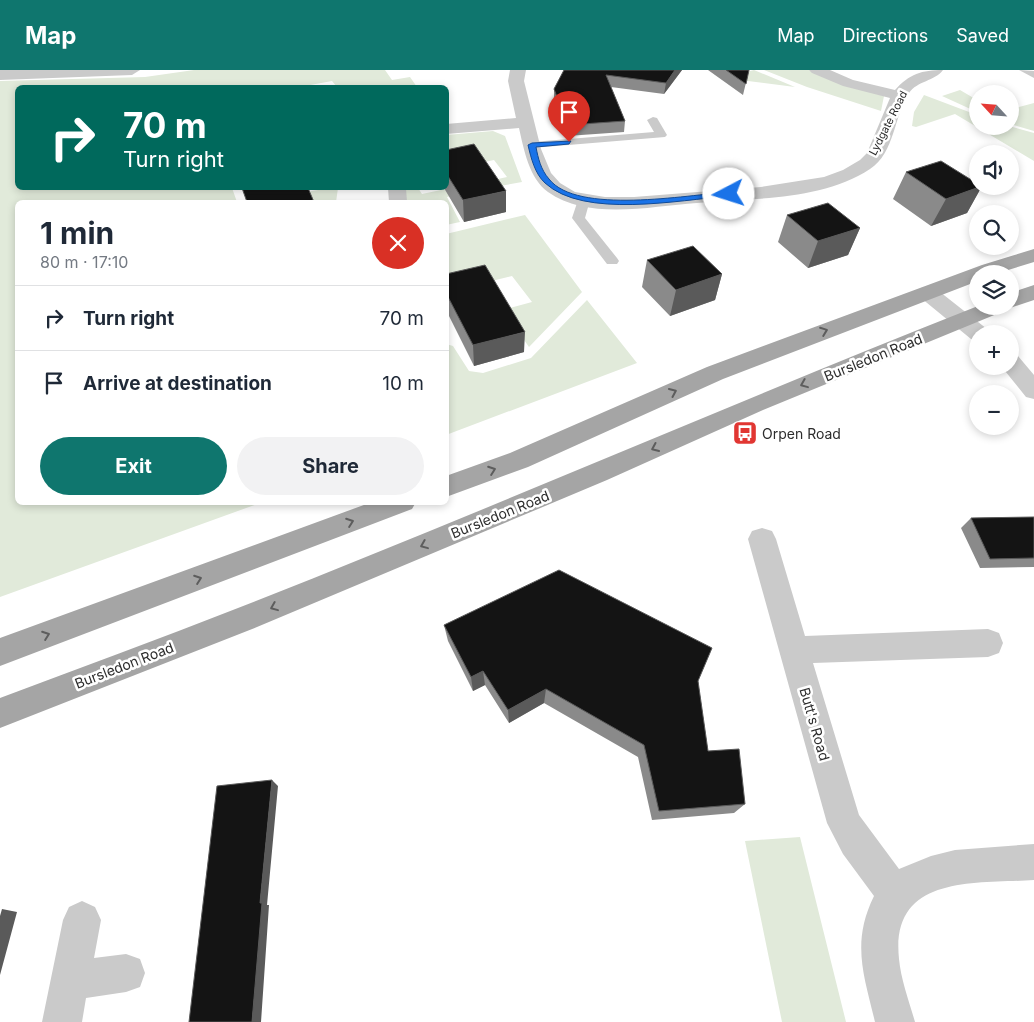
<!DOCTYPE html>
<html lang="en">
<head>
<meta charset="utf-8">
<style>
  :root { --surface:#fff; --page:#f2f2f3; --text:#1f2937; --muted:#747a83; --line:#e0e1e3; --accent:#0f766e }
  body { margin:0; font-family:Inter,sans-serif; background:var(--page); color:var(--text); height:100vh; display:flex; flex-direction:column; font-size:19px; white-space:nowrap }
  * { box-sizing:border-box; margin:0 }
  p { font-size:16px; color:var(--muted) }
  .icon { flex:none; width:28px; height:28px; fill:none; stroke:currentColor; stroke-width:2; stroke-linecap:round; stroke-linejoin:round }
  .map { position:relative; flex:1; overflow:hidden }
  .sheet { position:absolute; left:15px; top:130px; width:434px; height:305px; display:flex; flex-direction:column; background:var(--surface); border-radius:8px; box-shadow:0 2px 8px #0003 }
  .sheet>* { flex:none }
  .banner { position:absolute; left:15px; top:15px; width:434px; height:105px; border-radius:8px; box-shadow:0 2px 8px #0003; background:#00695c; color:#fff; overflow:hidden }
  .needle { width:32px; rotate:296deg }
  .controls { position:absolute; left:969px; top:15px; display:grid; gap:10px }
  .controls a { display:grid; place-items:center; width:50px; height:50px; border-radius:50%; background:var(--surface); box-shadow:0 2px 8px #0003; font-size:25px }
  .pin { position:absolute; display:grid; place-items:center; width:42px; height:42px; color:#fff; margin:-51px -21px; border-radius:50% 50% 50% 0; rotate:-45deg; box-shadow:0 0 5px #0007 }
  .pin .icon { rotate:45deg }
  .me { position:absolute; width:55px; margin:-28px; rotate:265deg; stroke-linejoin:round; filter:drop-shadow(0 0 4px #0008) }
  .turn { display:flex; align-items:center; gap:18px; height:105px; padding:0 25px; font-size:22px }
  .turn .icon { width:65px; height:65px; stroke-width:2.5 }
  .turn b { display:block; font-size:35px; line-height:42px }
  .round { display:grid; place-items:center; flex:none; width:52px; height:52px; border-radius:26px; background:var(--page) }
  .summary { display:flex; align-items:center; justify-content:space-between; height:85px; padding:0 25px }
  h1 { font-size:30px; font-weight:700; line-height:38px }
  .cta { display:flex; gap:10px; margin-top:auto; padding:10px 25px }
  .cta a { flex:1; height:58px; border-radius:30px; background:var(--accent); color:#fff; font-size:20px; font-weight:700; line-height:58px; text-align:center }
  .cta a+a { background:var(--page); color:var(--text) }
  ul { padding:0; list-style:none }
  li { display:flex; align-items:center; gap:15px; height:65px; padding:0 25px; border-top:1px solid var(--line) }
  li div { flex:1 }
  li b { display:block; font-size:19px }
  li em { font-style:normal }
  header { display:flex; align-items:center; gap:30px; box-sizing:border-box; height:70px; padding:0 25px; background:var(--accent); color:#fff }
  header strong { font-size:24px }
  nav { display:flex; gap:28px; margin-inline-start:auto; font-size:18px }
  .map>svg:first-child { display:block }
  .green { fill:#e1eada }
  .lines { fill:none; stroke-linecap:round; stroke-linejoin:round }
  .service { fill:#cacaca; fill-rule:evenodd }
  .minor { fill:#cacaca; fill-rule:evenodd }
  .primary { fill:#a5a5a5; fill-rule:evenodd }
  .wall { fill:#8a8a8a }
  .shaded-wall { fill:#5a5a5a }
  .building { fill:#141414; stroke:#5a5a5a }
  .oneway { stroke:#5d5d5d }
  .route { fill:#1a73e8; stroke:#114b97 }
  .labels { text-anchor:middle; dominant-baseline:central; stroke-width:5; stroke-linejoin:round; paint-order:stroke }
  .far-street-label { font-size:11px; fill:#2d2d2d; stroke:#fff }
  .street-label { font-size:14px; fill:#2d2d2d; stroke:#fff }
  .poi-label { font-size:14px; fill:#2d2d2d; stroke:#fff; text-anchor:start }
</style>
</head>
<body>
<header>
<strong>Map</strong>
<nav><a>Map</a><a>Directions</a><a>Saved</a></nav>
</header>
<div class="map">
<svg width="1034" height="952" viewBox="0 0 1034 952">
  <rect width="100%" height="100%" fill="#fff"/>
  <path class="green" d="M194 0H385L392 10 410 7 417 17H337L332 11 294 18H18V118H232L237 132H18V432L260 433 0 527V11L145 7Z
    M754 0 795 17 724 8Z
    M764 0H809L884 26 881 41 807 17Z
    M960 20 977 30V42L942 26Z
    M924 25 977 45 978 56H1009L1034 63V91L955 44 916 57 912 56 914 42Z
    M1034 33V61L1010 54V36L1019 37Z
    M493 61 505 66 522 112 494 117 475 114 507 107 494 90 446 100V65Z
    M455 117 460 124 447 127 460 152 446 155V132H405L403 118H418L422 124Z
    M331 118H338L336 132H241Z
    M525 145 582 222 529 277 508 247 487 244 532 232 512 206 446 222V164Z
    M587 230 637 293 446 365V274L453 276 469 301 483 303 531 288Z
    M800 767 846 952H782L745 771Z"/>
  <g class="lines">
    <path class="service" d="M1019 0 1034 1V8Z
      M653 47 657 48 667 65 665 67 532 78 526 75 532 72 654 62 647 50Z
      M584 126 590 130 585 148 617 188 619 191 617 194H607L572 148 578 130Z"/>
    <path class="minor" d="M0 0H140L132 5 0 10Z
      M510 0H526L524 11 541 79 551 103 560 113 575 122 605 127H634L761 117 824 107 843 100 860 90 867 83 890 28 843 16 812 3 809 0H830L853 10 895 20C909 4 922 0 943 0 935 11 917 11 909 23 894 45 895 83 870 99 821 131 753 128 697 133 651 136 589 151 548 122 529 108 524 80 519 58L446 64V54L516 48 508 11Z
      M388 118H406L407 132H389Z
      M928 216 935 218 987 259 990 264H978V271L971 269 921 228 918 223 921 218Z
      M1010 284 1018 286 1034 305V329L1026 327 1001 296H1010Z
      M762 458 772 461 776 469 805 566 988 559 999 563 1003 573 999 583 988 587 813 593 859 745 899 799 931 786 955 780 1034 774V810C975 814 890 804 899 889 901 910 909 931 915 952H875C864 905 851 873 874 826L843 784 827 753 748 469 752 461Z
      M82 831 95 837 101 850 94 888 126 884 140 889 145 903 140 917 126 922 86 928 82 952H42L63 850 69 837Z"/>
    <path class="primary" d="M1034 179V192L995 204H978V211L723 309 528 397 446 427V406L510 383 707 297 982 195Z
      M1034 215V230L1010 238 1006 237 1004 241 763 340 607 410 257 557 0 658V628C79 598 159 569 238 538 486 441 730 334 978 236H1010V223Z
      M372 432H416L412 439 0 596V568Z"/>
  </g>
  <path class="wall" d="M564 0H682L664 24 611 17 625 51 624 62 567 66 554 30V19Z
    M708 0H749L743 25Z
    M446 80 506 142 464 152 444 118H446Z
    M906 102 982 116 967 143 931 156 893 129Z
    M787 145 860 158 848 185 808 198 778 172Z
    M647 190 722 204 715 230 670 246 642 217Z
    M446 204 524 282 474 296 446 240Z
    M1034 447V497L980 498 961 458 971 448Z
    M444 555 698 611 708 681 745 734 734 743 652 750 638 687 544 633 509 653 485 615 473 621 448 571Z"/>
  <path class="shaded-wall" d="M675 0H682L664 24 666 13Z
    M982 116 967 143 931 156 946 129Z
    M506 121V142L464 152 463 130Z
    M860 158 848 185 808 198 818 171Z
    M722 204 715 230 670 246 676 220Z
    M525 262 524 282 474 296 473 275Z
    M483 601 485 615 473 621 471 607Z
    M546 619 544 633 509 653 508 640Z
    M272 710 278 716 267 835H269L261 952H252L260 833Z
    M2 839 17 842 0 905V846Z"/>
  <path class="building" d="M564 0H675L666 13 606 5 625 51 568 55 554 19Z
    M726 0H749L746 14Z
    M474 74 506 121 463 130 446 103V80Z
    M941 91 978 114V116H982L946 129 906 102Z
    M242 118H308L314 132H247Z
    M828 133 860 158 818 171 787 145Z
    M693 176 722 204 676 220 647 190Z
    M485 195 525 262 473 275 446 223V204Z
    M1034 447V488L990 489 971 448Z
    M559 500 712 578 698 611 708 681 739 679 745 734 659 741 644 675 546 619 508 640 483 601 471 607 444 555Z
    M272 710 260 833H262L252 952H189L217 716Z"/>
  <defs><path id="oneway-chevron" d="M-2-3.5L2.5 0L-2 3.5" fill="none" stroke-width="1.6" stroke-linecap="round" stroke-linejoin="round" transform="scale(1.25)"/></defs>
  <g class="oneway">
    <use href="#oneway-chevron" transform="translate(824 261) rotate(-21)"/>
    <use href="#oneway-chevron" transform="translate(804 314) rotate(158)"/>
    <use href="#oneway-chevron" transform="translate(673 322) rotate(-24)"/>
    <use href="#oneway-chevron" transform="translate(655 378) rotate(156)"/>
    <use href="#oneway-chevron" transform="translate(492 400) rotate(-20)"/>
    <use href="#oneway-chevron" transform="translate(350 452) rotate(-20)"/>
    <use href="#oneway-chevron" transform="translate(424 475) rotate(158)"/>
    <use href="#oneway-chevron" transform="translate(198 509) rotate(-20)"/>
    <use href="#oneway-chevron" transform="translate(274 537) rotate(158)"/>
    <use href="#oneway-chevron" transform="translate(46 565) rotate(-20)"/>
  </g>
  <path class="route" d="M571 71 569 74 536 77C538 88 541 100 549 109 577 145 687 125 729 122L732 124 729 126C679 130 584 149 545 113 535 104 531 88 528 75L532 73Z"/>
  <defs>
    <symbol id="bus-square" viewBox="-11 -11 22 22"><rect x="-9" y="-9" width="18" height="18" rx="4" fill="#e13632" stroke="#fff"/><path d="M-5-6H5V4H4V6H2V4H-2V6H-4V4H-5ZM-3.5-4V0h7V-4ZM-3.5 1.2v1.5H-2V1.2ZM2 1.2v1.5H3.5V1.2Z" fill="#fff"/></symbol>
  </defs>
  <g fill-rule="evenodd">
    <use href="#bus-square" x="731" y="349" width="28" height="28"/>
  </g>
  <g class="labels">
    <g class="far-street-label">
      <text transform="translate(888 53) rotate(-63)">Lydgate Road</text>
    </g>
    <g class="street-label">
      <text transform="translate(873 287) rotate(-22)">Bursledon Road</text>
      <text transform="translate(500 444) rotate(-22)">Bursledon Road</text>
      <text transform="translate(124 595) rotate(-21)">Bursledon Road</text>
      <text transform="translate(815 654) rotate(74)">Butt's Road</text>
    </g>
    <g class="poi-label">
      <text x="762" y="363">Orpen Road</text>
    </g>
  </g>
</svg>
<div class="controls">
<a><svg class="needle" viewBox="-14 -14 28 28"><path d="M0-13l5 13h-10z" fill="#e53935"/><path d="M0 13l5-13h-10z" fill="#747a83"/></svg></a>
<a><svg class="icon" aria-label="sound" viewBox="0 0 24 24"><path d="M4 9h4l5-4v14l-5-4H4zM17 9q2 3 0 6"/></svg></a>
<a><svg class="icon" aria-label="search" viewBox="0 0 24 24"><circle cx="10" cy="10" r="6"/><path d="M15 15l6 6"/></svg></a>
<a><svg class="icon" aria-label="layers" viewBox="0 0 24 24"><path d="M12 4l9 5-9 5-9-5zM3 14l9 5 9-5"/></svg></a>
<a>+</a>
<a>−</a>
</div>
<div class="pin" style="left:569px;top:72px;background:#d93025"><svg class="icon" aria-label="arrive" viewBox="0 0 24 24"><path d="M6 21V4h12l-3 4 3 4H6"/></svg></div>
<svg class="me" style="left:729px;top:124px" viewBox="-20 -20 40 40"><circle r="19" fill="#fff"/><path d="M0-13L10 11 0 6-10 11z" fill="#1a73e8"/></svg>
<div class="banner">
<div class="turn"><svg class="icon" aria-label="right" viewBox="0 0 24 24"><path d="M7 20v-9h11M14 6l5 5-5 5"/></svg><div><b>70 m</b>Turn right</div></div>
</div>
<section class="sheet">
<div class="summary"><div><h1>1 min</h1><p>80 m · 17:10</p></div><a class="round" style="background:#d93025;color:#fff"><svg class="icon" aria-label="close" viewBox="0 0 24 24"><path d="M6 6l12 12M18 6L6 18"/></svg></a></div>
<ul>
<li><svg class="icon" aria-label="right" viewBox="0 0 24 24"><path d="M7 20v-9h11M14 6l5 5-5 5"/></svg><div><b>Turn right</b></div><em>70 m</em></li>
<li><svg class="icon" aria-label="arrive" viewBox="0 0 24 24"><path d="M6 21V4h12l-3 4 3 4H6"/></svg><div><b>Arrive at destination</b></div><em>10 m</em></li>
</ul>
<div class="cta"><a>Exit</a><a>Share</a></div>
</section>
</div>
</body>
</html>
